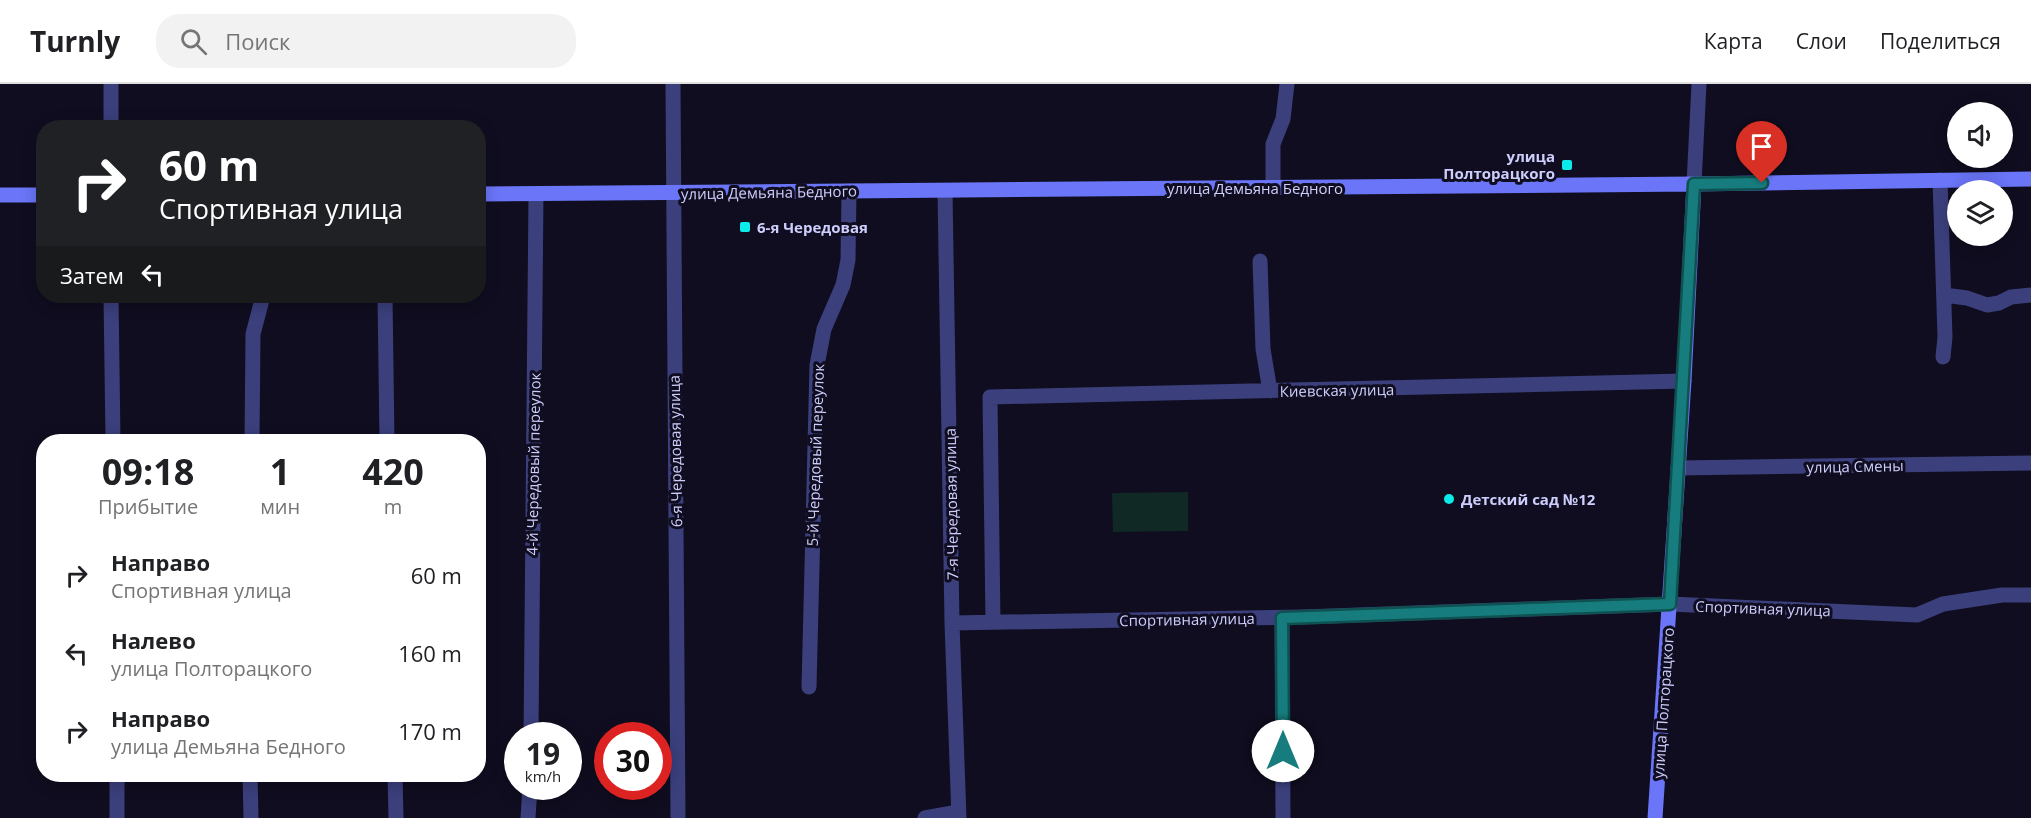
<!DOCTYPE html>
<html lang="ru">
<head>
<meta charset="utf-8">
<style>
  :root { --surface:#fff; --page:#f2f2f2; --text:#202124; --muted:#757577; --line:#e0e0e0 }
  body { margin:0; font-family:"Open Sans",sans-serif; background:var(--page); color:var(--text); height:100vh; display:flex; flex-direction:column; font-size:22px; white-space:nowrap }
  * { box-sizing:border-box; margin:0 }
  p { font-size:20px; color:var(--muted) }
  .icon { flex:none; width:33px; height:33px; fill:none; stroke:currentColor; stroke-width:2; stroke-linecap:round; stroke-linejoin:round }
  .map { position:relative; flex:1; overflow:hidden }
  .sheet { position:absolute; left:36px; top:350px; width:450px; height:348px; display:flex; flex-direction:column; background:var(--surface); border-radius:24px; box-shadow:0 3px 15px #0003 }
  .sheet>* { flex:none }
  .hud { position:absolute; left:36px; top:36px; width:450px; height:183px; border-radius:24px; box-shadow:0 3px 15px #0003; background:#202124; color:#fff; overflow:hidden }
  .tools { position:absolute; left:1947px; top:18px; display:grid; gap:12px }
  .tools a { display:grid; place-items:center; width:66px; height:66px; border-radius:50%; background:var(--surface); box-shadow:0 3px 15px #0003; font-size:30px }
  .speed { position:absolute; left:504px; top:638px; display:flex; gap:12px; font-size:30px; font-weight:700; text-align:center }
  .speed>* { display:grid; place-content:center; width:78px; height:78px; border-radius:50%; background:var(--surface); box-shadow:0 3px 15px #0003; line-height:1 }
  .speed small { font-size:15px; font-weight:400 }
  .speed .limit { border:9px solid #d22; background:#fff; color:#111 }
  .pin { position:absolute; display:grid; place-items:center; width:51px; height:51px; color:#fff; margin:-62px -26px; border-radius:50% 50% 50% 0; rotate:-45deg; box-shadow:0 0 6px #0007 }
  .pin .icon { rotate:45deg }
  .me { position:absolute; width:66px; margin:-33px; rotate:0deg; stroke-linejoin:round; filter:drop-shadow(0 0 4px #0008) }
  .turn { display:flex; align-items:center; gap:21px; height:126px; padding:0 24px; font-size:27px }
  .turn .icon { width:78px; height:78px; stroke-width:2.5 }
  .turn b { display:block; font-size:42px; line-height:51px }
  .then { display:flex; align-items:center; height:57px; padding:0 24px; background:#0003; gap:12px; font-size:22px }
  .eta { display:flex; justify-content:space-evenly; align-items:center; height:102px; text-align:center }
  .eta b { font-size:36px; font-weight:700; line-height:42px }
  ul { padding:0; list-style:none }
  li { display:flex; align-items:center; gap:18px; height:78px; padding:0 24px }
  li div { flex:1 }
  li b { display:block; font-size:22px }
  li em { font-style:normal }
  header { display:flex; align-items:center; gap:36px; box-sizing:border-box; height:84px; padding:0 30px; background:var(--surface); border-bottom:2px solid var(--line) }
  header strong { font-size:28px }
  nav { display:flex; gap:33px; margin-inline-start:auto; font-size:21px }
  .search { width:420px; height:54px; background:var(--page); display:flex; align-items:center; gap:15px; box-sizing:border-box; padding:0 21px; border-radius:24px; color:var(--muted); font-size:22px }
  .map>svg:first-child { display:block }
  .green { fill:#112925 }
  .lines { fill:none; stroke-linecap:round; stroke-linejoin:round }
  .street { stroke:#3b3f7c; stroke-width:15 }
  .secondary { stroke:#6a75f8; stroke-width:15 }
  .route-casing { stroke:#0f5151; stroke-width:15 }
  .route { stroke:#177c7d; stroke-width:10 }
  .poi-dot { fill:#0bebea; stroke:#0f0d1f; stroke-width:2 }
  .labels { text-anchor:middle; dominant-baseline:central; stroke-width:6; stroke-linejoin:round; paint-order:stroke }
  .poi-label { font-size:15px; font-weight:bold; fill:#cecefd; stroke:#0f0d1f; text-anchor:start }
  .street-label { font-size:15px; fill:#cecefd; stroke:#0f0d1f }
</style>
</head>
<body>
<header>
<strong>Turnly</strong>
<div class="search"><svg class="icon" aria-label="search" viewBox="0 0 24 24"><circle cx="10" cy="10" r="6"/><path d="M15 15l6 6"/></svg>Поиск</div>
<nav><a>Карта</a><a>Слои</a><a>Поделиться</a></nav>
</header>
<div class="map">
<svg width="2031" height="734" viewBox="0 0 2031 734">
  <rect width="100%" height="100%" fill="#0f0d1f"/>
  <path class="green" d="M1188 408V447L1113 448 1112 409Z"/>
  <g class="lines">
    <path class="street" d="M673 0 678 734
      M111 44V0
      M1940 96 1945 253 1943 273
      M1694 100 1699 0
      M1273 104V60L1283 35 1287 0
      M945 107 952 539 959 734
      M1260 177 1263 265 1270 307
      M1944 211 1967 214 1987 221 1999 219 2011 213 2031 211
      M111 212 113 357
      M385 212 387 357
      M252 357 253 250 263 212
      M1678 384 2031 379
      M1282 534 1283 734
      M993 538 990 313 1684 297
      M952 539 1302 533 1670 520 1917 531 1943 520 2002 511H2031
      M809 603 817 281 824 245 843 201 848 176 849 107
      M531 651 536 110
      M117 690V734
      M250 690 251 734
      M395 690 396 734
      M528 734 530 702
      M925 734 958 728"/>
    <path class="secondary" d="M478 110 1694 100 2031 95
      M0 111H44
      M1655 734 1684 297 1694 100"/>
  </g>
  <g class="lines">
    <defs>
      <path id="route" d="M1283 667 1282 534 1670 520 1694 100 1762 99"/>
    </defs>
    <use href="#route" class="route-casing"/>
    <use href="#route" class="route"/>
  </g>
  <g class="poi-dot">
    <rect x="1561" y="75" width="12" height="12" rx="3"/>
    <rect x="739" y="137" width="12" height="12" rx="3"/>
    <circle cx="1449" cy="415" r="6"/>
  </g>
  <g class="labels">
    <g class="poi-label">
      <text x="1555" y="72" text-anchor="end">улица<tspan x="1555" dy="17">Полторацкого</tspan></text>
      <text x="757" y="143">6-я Чередовая</text>
      <text x="1461" y="415">Детский сад №12</text>
    </g>
    <g class="street-label">
      <text x="1255" y="104">улица Демьяна Бедного</text>
      <text transform="translate(769 108) rotate(-1)">улица Демьяна Бедного</text>
      <text transform="translate(1337 306) rotate(-1)">Киевская улица</text>
      <text transform="translate(675 367) rotate(-91)">6-я Чередовая улица</text>
      <text transform="translate(815 371) rotate(-88)">5-й Чередовый переулок</text>
      <text transform="translate(533 380) rotate(-89)">4-й Чередовый переулок</text>
      <text transform="translate(1855 382) rotate(-1)">улица Смены</text>
      <text transform="translate(951 420) rotate(-91)">7-я Чередовая улица</text>
      <text transform="translate(1763 524) rotate(2)">Спортивная улица</text>
      <text transform="translate(1187 535) rotate(-1)">Спортивная улица</text>
      <text transform="translate(1663 619) rotate(-86)">улица Полторацкого</text>
    </g>
  </g>
</svg>
<div class="tools">
<a><svg class="icon" aria-label="sound" viewBox="0 0 24 24"><path d="M4 9h4l5-4v14l-5-4H4zM17 9q2 3 0 6"/></svg></a>
<a><svg class="icon" aria-label="layers" viewBox="0 0 24 24"><path d="M12 4l9 5-9 5-9-5zM3 14l9 5 9-5"/></svg></a>
</div>
<div class="speed"><div>19<small>km/h</small></div><div class="limit">30</div></div>
<div class="pin" style="left:1762px;top:99px;background:#d93025"><svg class="icon" aria-label="arrive" viewBox="0 0 24 24"><path d="M6 21V4h12l-3 4 3 4H6"/></svg></div>
<svg class="me" style="left:1283px;top:667px" viewBox="-20 -20 40 40"><circle r="19" fill="#fff"/><path d="M0-13L10 11 0 6-10 11z" fill="#177c7d"/></svg>
<div class="hud">
<div class="turn"><svg class="icon" aria-label="right" viewBox="0 0 24 24"><path d="M7 20v-9h11M14 6l5 5-5 5"/></svg><div><b>60 m</b>Спортивная улица</div></div>
<div class="then">Затем<svg class="icon" aria-label="left" viewBox="0 0 24 24"><path d="M17 20v-9H6M10 6l-5 5 5 5"/></svg></div>
</div>
<section class="sheet">
<div class="eta">
<div><b>09:18</b><p>Прибытие</p></div>
<div><b>1</b><p>мин</p></div>
<div><b>420</b><p>m</p></div>
</div>
<ul>
<li><svg class="icon" aria-label="right" viewBox="0 0 24 24"><path d="M7 20v-9h11M14 6l5 5-5 5"/></svg><div><b>Направо</b><p>Спортивная улица</p></div><em>60 m</em></li>
<li><svg class="icon" aria-label="left" viewBox="0 0 24 24"><path d="M17 20v-9H6M10 6l-5 5 5 5"/></svg><div><b>Налево</b><p>улица Полторацкого</p></div><em>160 m</em></li>
<li><svg class="icon" aria-label="right" viewBox="0 0 24 24"><path d="M7 20v-9h11M14 6l5 5-5 5"/></svg><div><b>Направо</b><p>улица Демьяна Бедного</p></div><em>170 m</em></li>
</ul>
</section>
</div>
</body>
</html>
